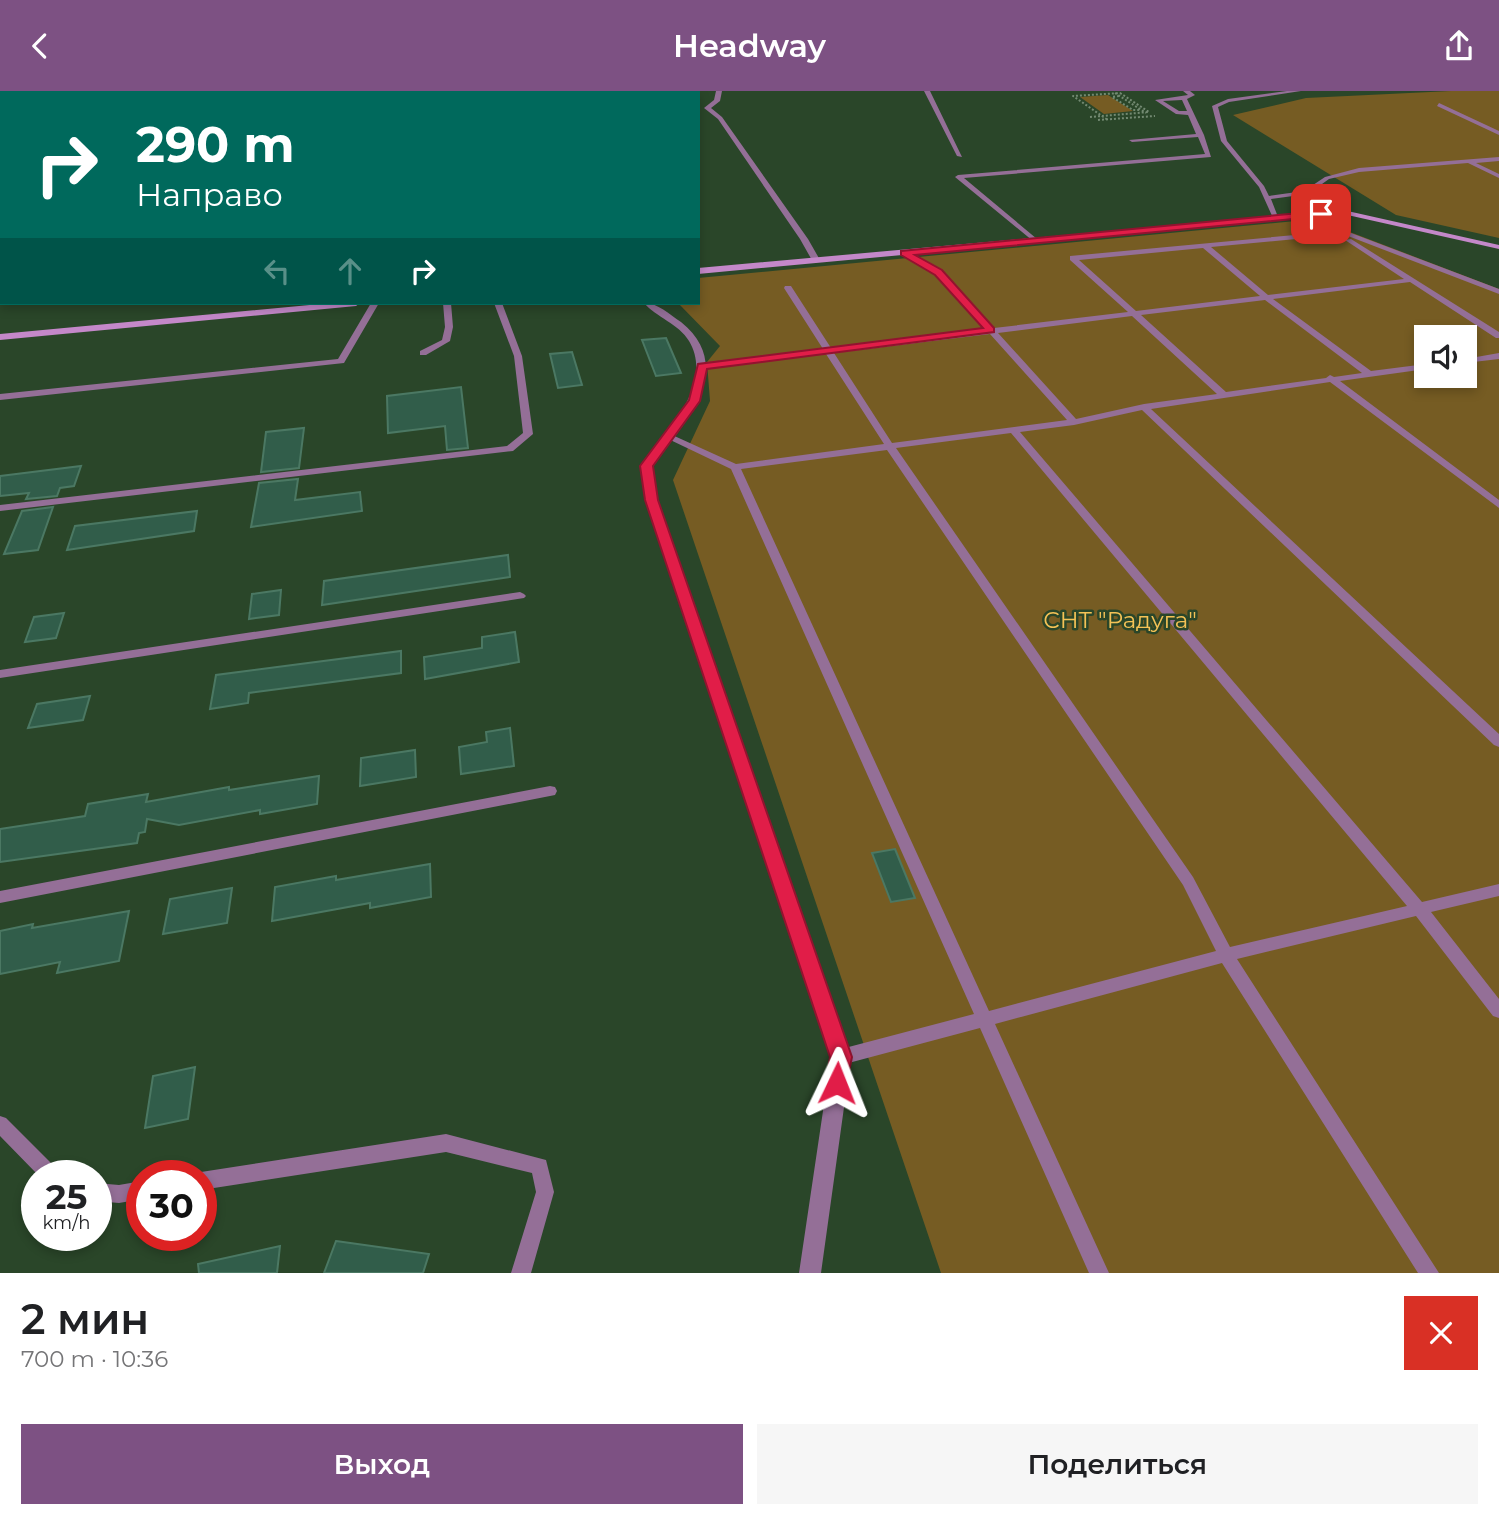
<!DOCTYPE html>
<html lang="ru">
<head>
<meta charset="utf-8">
<style>
  :root { --surface:#fff; --page:#f6f6f6; --text:#202124; --muted:#757577; --accent:#7d5183 }
  body { margin:0; font-family:Montserrat,sans-serif; background:var(--page); color:var(--text); height:100vh; display:flex; flex-direction:column; font-size:26px; white-space:nowrap }
  * { box-sizing:border-box; margin:0 }
  p { font-size:23px; color:var(--muted) }
  .icon { flex:none; width:38px; height:38px; fill:none; stroke:currentColor; stroke-width:2; stroke-linecap:round; stroke-linejoin:round }
  .map { position:relative; height:1182px; overflow:hidden }
  .sheet { display:flex; flex-direction:column; background:var(--surface); flex:1 }
  .sheet>* { flex:none }
  .hud { position:absolute; left:0px; top:0px; width:700px; height:214px; box-shadow:0 4px 10px #0003; background:#00695c; color:#fff; overflow:hidden }
  .fabs { position:absolute; left:1414px; top:234px; display:grid; gap:14px }
  .fabs a { display:grid; place-items:center; width:63px; height:63px; border-radius:0px; background:var(--surface); box-shadow:0 4px 10px #0003; font-size:35px }
  .speed { position:absolute; left:21px; top:1069px; display:flex; gap:14px; font-size:35px; font-weight:700; text-align:center }
  .speed>* { display:grid; place-content:center; width:91px; height:91px; border-radius:50%; background:var(--surface); box-shadow:0 4px 10px #0003; line-height:1 }
  .speed small { font-size:18px; font-weight:400 }
  .speed .limit { border:10px solid #d22; background:#fff; color:#111 }
  .pin { position:absolute; display:grid; place-items:center; width:60px; height:60px; color:#fff; margin:-30px; border-radius:14px; box-shadow:0 4px 10px #0006 }
  .me { position:absolute; width:77px; margin:-38px; rotate:2deg; stroke-linejoin:round; filter:drop-shadow(0 0 5px #0008) }
  .turn { display:flex; align-items:center; gap:24px; height:147px; padding:0 21px; font-size:32px }
  .turn .icon { width:91px; height:91px; stroke-width:2.5 }
  .turn b { display:block; font-size:49px; line-height:60px }
  .lanes { display:flex; align-items:center; height:66px; padding:0 21px; background:#0003; justify-content:center; gap:35px; direction:ltr }
  .lanes .off { opacity:.35 }
  .round { display:grid; place-items:center; flex:none; width:74px; height:74px; border-radius:0px; background:var(--page) }
  .overview { display:flex; align-items:center; justify-content:space-between; height:119px; padding:0 21px }
  h1 { font-size:42px; font-weight:600; line-height:52px }
  .primary-button { display:flex; gap:14px; margin-top:auto; padding:14px 21px }
  .primary-button a { flex:1; height:80px; border-radius:0px; background:var(--accent); color:#fff; font-size:28px; font-weight:600; line-height:80px; text-align:center }
  .primary-button a+a { background:var(--page); color:var(--text) }
  header { display:flex; justify-content:space-between; align-items:center; height:91px; padding:0 21px; background:var(--accent); color:#fff; font-size:32px; font-weight:600 }
  .map>svg:first-child { display:block }
  .built { fill:#2e502e }
  .green { fill:#765c23; fill-rule:evenodd }
  .building { fill:#315d4a; stroke:#4b7863; stroke-width:2 }
  .lines { fill:none; stroke-linecap:round; stroke-linejoin:round }
  .path { stroke:#738a72; stroke-width:2; stroke-dasharray:2 2; stroke-linecap:butt }
  .lane { fill:#946f97; fill-rule:evenodd }
  .street { fill:#946f97; fill-rule:evenodd }
  .secondary { fill:#c488c9; fill-rule:evenodd }
  .route { fill:#e11d48; stroke:#92132f; stroke-width:2 }
  .labels { text-anchor:middle; dominant-baseline:central; stroke-width:5; stroke-linejoin:round; paint-order:stroke }
  .park-label { font-size:23px; fill:#f4c256; stroke:#2a4629 }
</style>
</head>
<body>
<header><svg class="icon" aria-label="back" viewBox="0 0 24 24"><path d="M15 5l-7 7 7 7"/></svg>Headway<svg class="icon" aria-label="share" viewBox="0 0 24 24"><path d="M12 15V3M7 8l5-5 5 5M5 13v7h14v-7"/></svg></header>
<div class="map">
<svg width="1499" height="1182" viewBox="0 0 1499 1182">
  <rect width="100%" height="100%" fill="#2a4629"/>
  <path class="built" d="M300 0H668L269 2Z"/>
  <path class="green" d="M1451 0H1499V147L1396 124 1233 24 1306 7Z
    M1108 4 1133 20 1104 23 1080 6Z
    M1316 128 1499 198V1182H941L673 389 710 310 707 271 720 255 678 212H698V187ZM1426 247H1465V285H1426Z"/>
  <path class="building" d="M666 247 681 282 656 285 642 249Z
    M572 261 582 294 558 297 550 263Z
    M461 296 468 357 447 359 445 335 388 342 387 305Z
    M304 337 299 377 261 381 266 341Z
    M81 375 74 395 60 397 57 405 26 408 29 402 0 405V385Z
    M298 388 295 409 360 401 362 420 251 436 259 392Z
    M53 416 38 459 4 463 22 420Z
    M197 420 194 440 67 459 75 435Z
    M508 464 510 486 322 514 324 490Z
    M281 499 279 524 249 528 252 503Z
    M64 522 56 547 25 551 34 526Z
    M515 541 519 571 425 588 424 566 482 557V546Z
    M401 560V582L249 602 248 612 210 618 216 584Z
    M90 605 83 629 28 637 37 613Z
    M510 637 514 675 461 683 459 656 487 651 486 641Z
    M415 659 416 686 360 695 361 667Z
    M319 685 317 713 260 723V719L179 734 147 728 145 741 139 742 137 752 0 771V738L85 725 88 713 148 703 146 711 229 696V699Z
    M895 758 915 807 891 811 872 762Z
    M430 773 431 806 370 817V812L272 830 275 796 336 785V789Z
    M232 797 227 832 163 843 170 808Z
    M129 820 119 870 57 882 60 871 0 883V840L33 833 32 837Z
    M195 976 188 1028 145 1037 153 985Z
    M336 1150 429 1163 423 1182H324Z
    M280 1155 277 1182H199L198 1173Z"/>
  <g class="lines">
    <path class="path" d="M1115 2 1146 22
      M1120 2 1149 21 1102 25 1073 5Z
      M1119 5 1112 6 1133 19H1140
      M1102 25 1108 29
      M1090 26 1102 25
      M1098 29 1155 25"/>
    <path class="lane" d="M716 0H722L720 10 711 17 722 26 808 148 820 169 819 171H813L800 148 718 28 704 17 714 9Z
      M924 0H930L962 66 957 65Z
      M1183 0H1190L1195 4 1187 8 1204 44 1211 66 964 87 1037 148V150H1033L955 86 958 84 1205 63 1198 46 1132 51 1129 49 1196 43 1188 24 1176 23 1155 9 1188 4ZM1182 9 1187 20H1179L1163 10Z
      M1287 0H1301L1229 11 1218 16 1227 50 1264 95 1269 105 1304 100 1325 86 1359 77 1499 66V70L1476 72 1499 83V87L1468 72 1359 81 1329 88 1308 103 1271 108 1278 126 1273 127 1259 96 1221 50 1212 15 1228 8Z
      M1439 12 1499 40V44L1437 15Z
      M1338 140 1351 142 1499 198V203L1348 145 1338 144 1211 156 1268 204 1404 188 1345 149 1351 148 1499 241V247H1496L1410 191 1273 208 1371 280 1426 273V278L1340 290 1499 409V417L1330 291 1151 318 1499 643V656L1494 654 1142 319 1074 334 1020 341 1422 811 1499 793V805L1431 821 1499 908V927L1493 925 1416 825 1237 868 1439 1182H1418L1222 872 995 933 1109 1182H1089L980 937 841 974 835 971 833 966 835 961 841 958 974 923 731 378 662 345 667 342 670 343 736 373 884 353 826 263 702 278 698 275 702 272 823 258 784 197 785 195H791L831 257 986 238 936 183 902 164V160H905L942 179 994 237 1128 221 1070 169V165ZM1203 157 1260 205 1136 220 1079 169ZM1265 209 1362 282 1334 286 1330 284 1326 287 1226 301 1141 224ZM1132 225 1217 303 1144 313 1076 328 998 242ZM990 243 1067 329 892 352 834 262ZM1011 342 1407 815 1230 856 1193 786 896 357ZM887 359 1183 794 1216 860 989 920 741 378Z
      M371 212H379L344 272 0 309V303L338 268Z
      M443 212H451L453 236 450 250 426 264H420V260L442 249 445 236Z
      M494 212H502L522 265 533 343 513 360 0 420V414L507 355 523 342 514 265Z
      M1499 262V268L1465 272V268Z
      M520 501 524 503 526 505 524 507 0 587V579Z
      M550 695 555 696 557 700 555 704 550 705 0 812V800Z
      M0 1025 6 1027 58 1079 61 1085H39L0 1045Z
      M446 1043 546 1069 554 1101 531 1182H511L536 1101 532 1082 446 1061 201 1099V1085H194L201 1081Z
      M142 1090V1108L119 1112 96 1110V1092L119 1094Z"/>
    <path class="street" d="M644 212C658 212 669 223 681 231 738 277 683 333 653 375L658 409 851 966 821 1182H799L831 966 646 409 641 375C665 342 715 294 689 250 679 233 656 226 644 212Z"/>
    <path class="secondary" d="M1343 119 1499 154V158L1343 123 698 183V177Z
      M331 212H360L356 215 0 249V243Z"/>
  </g>
  <path class="route" d="M1321 120 1325 123 1324 125 915 164 942 179 994 237V241L707 278 700 310 653 375 658 409 852 966 845 1000 837 1003 829 1000 826 992 830 966 645 409 640 375 689 309 698 273 983 237 935 184 901 164V160Z"/>
  <g class="labels">
    <g class="park-label">
      <text x="1120" y="529">СНТ "Радуга"</text>
    </g>
  </g>
</svg>
<div class="fabs">
<a><svg class="icon" aria-label="sound" viewBox="0 0 24 24"><path d="M4 9h4l5-4v14l-5-4H4zM17 9q2 3 0 6"/></svg></a>
</div>
<div class="speed"><div>25<small>km/h</small></div><div class="limit">30</div></div>
<div class="pin" style="left:1321px;top:123px;background:#d93025"><svg class="icon" aria-label="arrive" viewBox="0 0 24 24"><path d="M6 21V4h12l-3 4 3 4H6"/></svg></div>
<svg class="me" style="left:837px;top:992px" viewBox="-20 -20 40 40"><path d="M0-17L14 15 0 8-14 15z" fill="#e11d48" stroke="#fff" stroke-width="4"/></svg>
<div class="hud">
<div class="turn"><svg class="icon" aria-label="right" viewBox="0 0 24 24"><path d="M7 20v-9h11M14 6l5 5-5 5"/></svg><div><b>290 m</b>Направо</div></div>
<div class="lanes"><svg class="icon off" aria-label="left" viewBox="0 0 24 24"><path d="M17 20v-9H6M10 6l-5 5 5 5"/></svg><svg class="icon off" aria-label="ahead" viewBox="0 0 24 24"><path d="M12 20V5M6 11l6-6 6 6"/></svg><svg class="icon" aria-label="right" viewBox="0 0 24 24"><path d="M7 20v-9h11M14 6l5 5-5 5"/></svg></div>
</div>
</div>
<section class="sheet">
<div class="overview"><div><h1>2 мин</h1><p>700 m · 10:36</p></div><a class="round" style="background:#d93025;color:#fff"><svg class="icon" aria-label="close" viewBox="0 0 24 24"><path d="M6 6l12 12M18 6L6 18"/></svg></a></div>
<div class="primary-button"><a>Выход</a><a>Поделиться</a></div>
</section>
</body>
</html>
